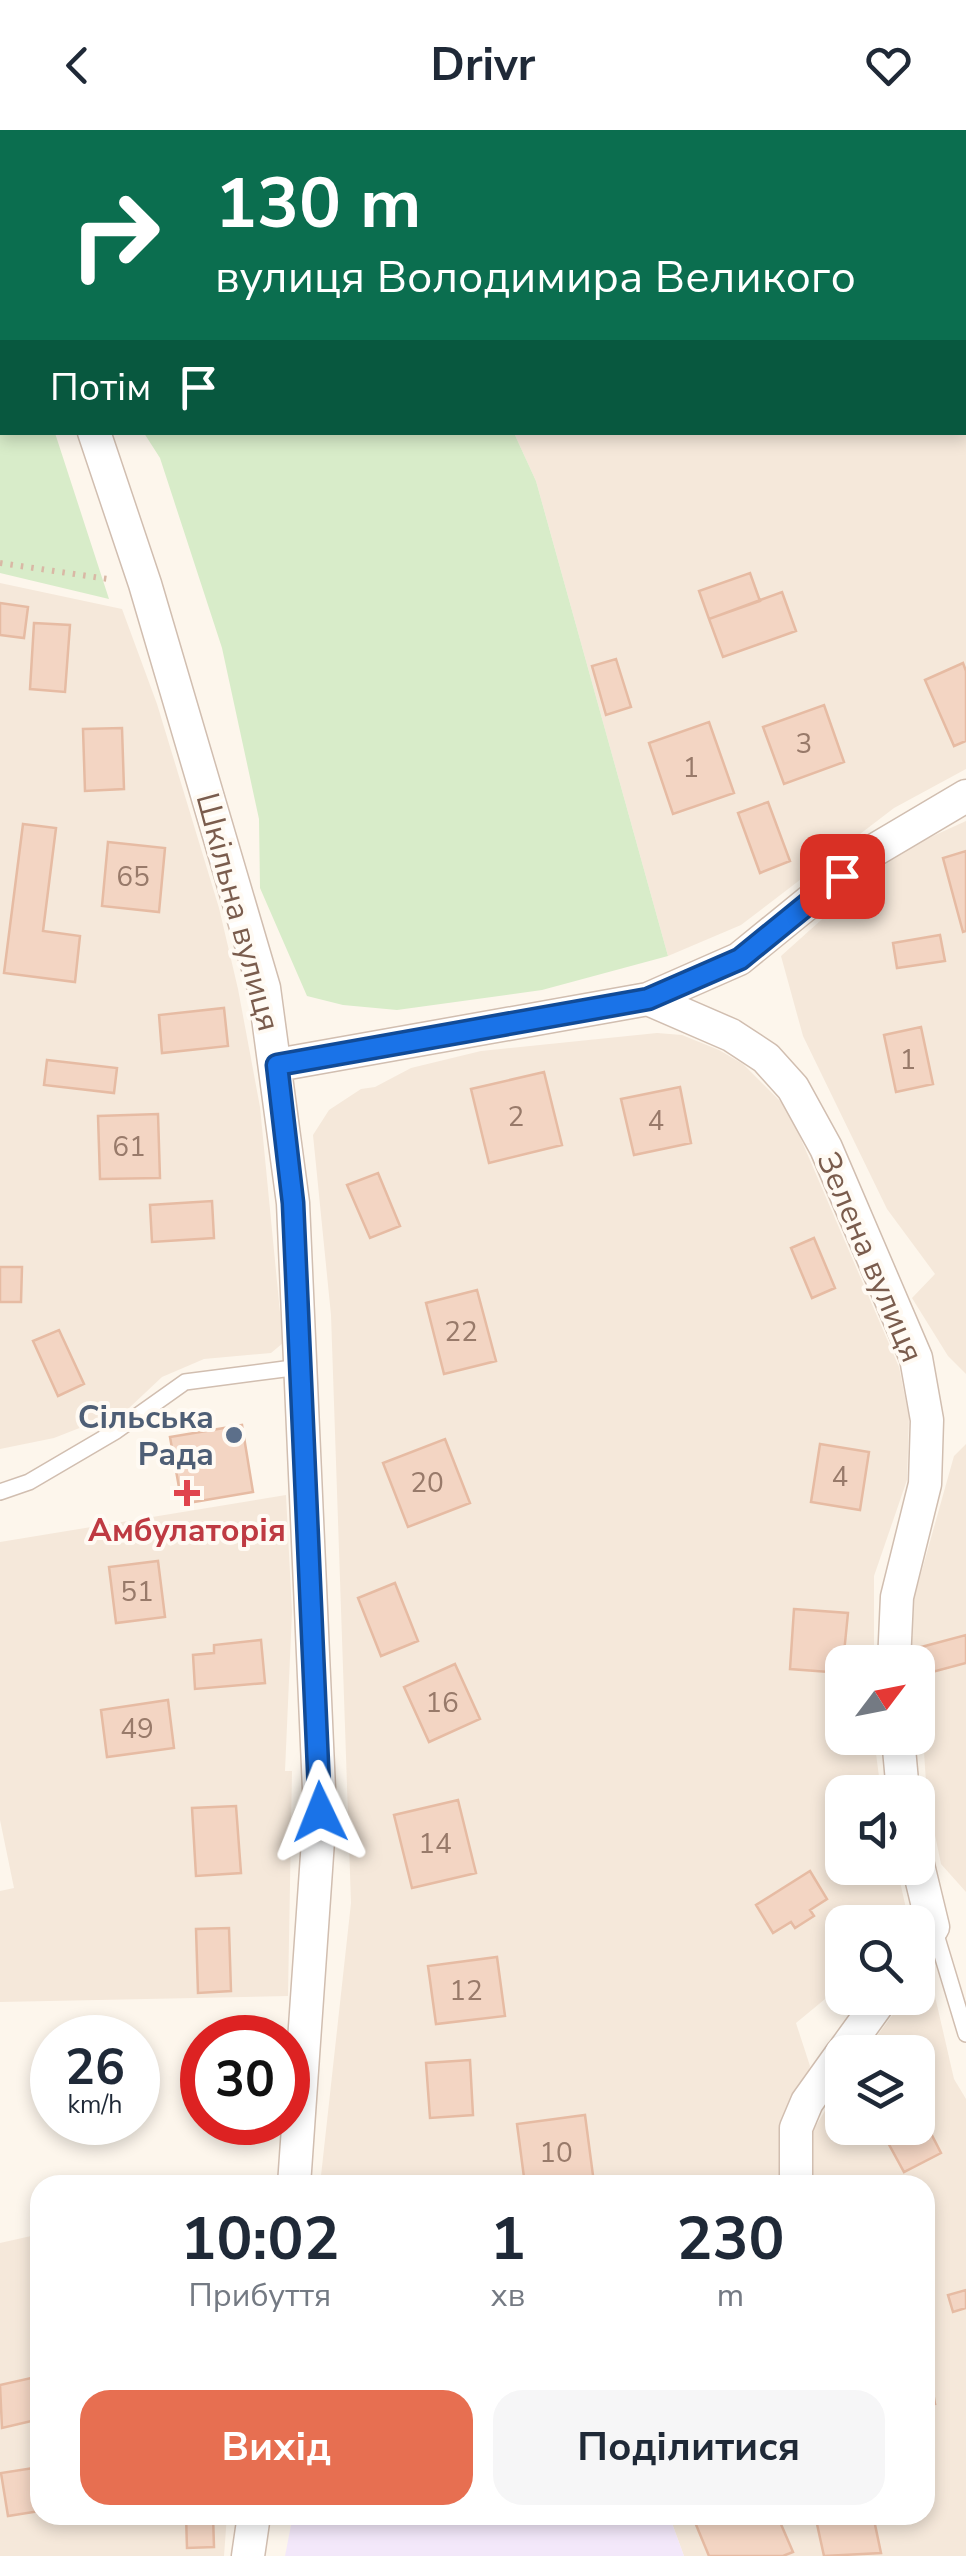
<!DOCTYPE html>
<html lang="uk">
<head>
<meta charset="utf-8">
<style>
  :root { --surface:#fff; --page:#f6f6f7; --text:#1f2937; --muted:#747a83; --accent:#e76f51 }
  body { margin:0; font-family:"Nunito Sans",sans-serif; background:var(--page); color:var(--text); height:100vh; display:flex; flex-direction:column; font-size:38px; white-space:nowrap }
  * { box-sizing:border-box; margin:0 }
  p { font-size:32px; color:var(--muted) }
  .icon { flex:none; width:55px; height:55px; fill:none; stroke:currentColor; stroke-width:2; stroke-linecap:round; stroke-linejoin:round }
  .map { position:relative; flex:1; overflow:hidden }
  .details { position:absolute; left:30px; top:2045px; width:905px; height:350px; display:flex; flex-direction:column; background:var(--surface); border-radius:30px; box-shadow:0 5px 15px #0003 }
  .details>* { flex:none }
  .top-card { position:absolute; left:0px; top:0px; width:968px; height:305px; box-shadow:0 5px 15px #0003; background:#0b6e4f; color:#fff; overflow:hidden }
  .needle { width:65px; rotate:58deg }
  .controls { position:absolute; left:825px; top:1515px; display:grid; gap:20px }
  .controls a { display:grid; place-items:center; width:110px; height:110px; border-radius:20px; background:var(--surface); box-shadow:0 5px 15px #0003; font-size:50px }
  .speed { position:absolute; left:30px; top:1885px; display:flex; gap:20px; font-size:50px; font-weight:700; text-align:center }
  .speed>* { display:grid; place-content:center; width:130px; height:130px; border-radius:50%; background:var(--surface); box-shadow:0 5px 15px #0003; line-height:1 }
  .speed small { font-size:25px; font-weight:400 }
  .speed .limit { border:15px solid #d22; background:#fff; color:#111 }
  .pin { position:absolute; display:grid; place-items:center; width:85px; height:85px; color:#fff; margin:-42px; border-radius:20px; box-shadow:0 5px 15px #0006 }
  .me { position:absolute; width:110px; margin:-55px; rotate:358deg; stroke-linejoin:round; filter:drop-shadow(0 0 8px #0008) }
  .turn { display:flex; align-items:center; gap:35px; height:210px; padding:0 50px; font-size:45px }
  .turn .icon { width:130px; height:130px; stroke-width:2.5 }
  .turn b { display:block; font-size:70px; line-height:85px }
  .then { display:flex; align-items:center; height:95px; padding:0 50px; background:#0003; gap:20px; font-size:38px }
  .eta { display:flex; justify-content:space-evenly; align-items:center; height:170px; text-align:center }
  .eta b { font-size:60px; font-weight:700; line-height:70px }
  .primary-button { display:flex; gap:20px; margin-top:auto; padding:20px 50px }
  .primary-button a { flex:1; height:115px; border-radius:30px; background:var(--accent); color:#fff; font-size:40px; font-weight:700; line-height:115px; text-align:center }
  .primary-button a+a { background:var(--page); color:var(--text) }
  header { display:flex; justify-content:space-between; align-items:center; height:130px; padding:0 50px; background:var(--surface); font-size:45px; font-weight:700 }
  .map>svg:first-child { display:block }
  .residential { fill:#f5e8da }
  .education { fill:#f3e8fa }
  .green { fill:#d8ecc9 }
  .building { fill:#f3d5c3; stroke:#e6bba3; stroke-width:2.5 }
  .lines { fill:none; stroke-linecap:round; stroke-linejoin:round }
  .service-casing { stroke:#d1beb0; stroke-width:18 }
  .minor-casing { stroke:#d1beb0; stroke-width:35 }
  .path { stroke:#d9b8a5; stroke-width:6; stroke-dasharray:2.5 8; stroke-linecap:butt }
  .service { stroke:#fff; stroke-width:15 }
  .minor { stroke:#fff; stroke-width:32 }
  .route-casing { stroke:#114b97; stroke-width:25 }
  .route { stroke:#1a73e8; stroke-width:18 }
  .service-dot { fill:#5c6f8a; stroke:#fffaf3; stroke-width:4 }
  .health-dot { fill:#e0444e; stroke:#fffaf3; stroke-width:4 }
  .labels { text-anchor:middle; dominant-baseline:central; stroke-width:8; stroke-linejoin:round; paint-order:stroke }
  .number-label { font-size:28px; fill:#987a6a }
  .street-label { font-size:32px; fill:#7a5c4d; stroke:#fffaf3 }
  .service-label { font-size:32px; font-weight:bold; fill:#4e5e75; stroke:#fffaf3; text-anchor:end }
  .health-label { font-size:32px; font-weight:bold; fill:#be3a42; stroke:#fffaf3 }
</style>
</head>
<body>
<header><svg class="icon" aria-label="back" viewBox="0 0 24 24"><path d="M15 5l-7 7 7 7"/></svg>Drivr<svg class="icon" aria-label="heart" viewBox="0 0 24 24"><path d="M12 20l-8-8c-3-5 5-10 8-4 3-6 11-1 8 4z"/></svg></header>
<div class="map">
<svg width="966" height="2426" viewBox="0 0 966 2426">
  <rect width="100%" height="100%" fill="#fdf6ec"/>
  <path class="residential" d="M966 242V639L894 678 741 795 668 826 536 351 514 303 965 302Z
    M0 453 122 479 157 574 219 778 238 859 260 977 283 1213 271 1223 204 1229 162 1247 128 1279 54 1308 0 1319Z
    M966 691V1244L948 1226 912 1168 935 1144 887 1079 803 906 781 826 878 739 922 711Z
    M657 903 682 905 719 920 743 934 788 979 899 1237 909 1287 907 1350 874 1446V1532H842V1608H874L881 1662H842V1738H897L909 1792H842V1855L796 1893 810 1936 783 2055H320L351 1773 331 1185 313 1005 329 980 361 959 375 957 411 938 481 921Z
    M966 1314V1762L941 1734 927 1667 918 1532H913L909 1515 913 1472 954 1326Z
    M286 1365 292 1482 285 1641H292L288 1866 0 1872V1761L14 1758 0 1690V1412Z
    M928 1836 954 1949 966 1969V2426H684L669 2385H925V2055H810L809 2007 842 1953V1998H918V1922H865L905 1868H918V1851Z
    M40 2104V2385H227L224 2426H0V2113Z"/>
  <path class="education" d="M293 2385H669L684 2426H285Z"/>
  <path class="green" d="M0 215 2 302 55 303 109 469 0 443Z
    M144 303H514L536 351 668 826 542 860 397 880 343 875 307 866 260 758 259 689 222 518 160 328Z"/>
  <path class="building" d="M750 443 760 471 709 489 699 461Z
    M782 462 796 501 723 527 709 489Z
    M0 473 28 477 24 508 0 505Z
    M34 493 70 495 65 562 30 559Z
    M616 529 631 577 606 585 592 536Z
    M963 533 966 541V611L954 616 925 550Z
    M824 575 844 632 784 654 763 597Z
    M709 592 734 663 673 684 649 613Z
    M122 598 124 659 85 661 83 599Z
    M768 672 790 731 760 743 738 683Z
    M23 694 56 698 43 801 80 806 75 852 4 843Z
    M108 712 165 718 159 782 102 776Z
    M966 721V801L963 802 943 728Z
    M940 805 945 831 897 838 893 813Z
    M224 878 228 916 162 923 159 885Z
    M921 897 933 954 896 962 884 905Z
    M47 930 117 938 114 963 44 955Z
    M544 942 562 1015 489 1033 471 959Z
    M680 957 691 1013 634 1025 621 969Z
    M158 984 160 1048 100 1049 98 986Z
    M378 1043 400 1096 370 1108 347 1055Z
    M212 1071 214 1108 152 1112 150 1075Z
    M814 1108 835 1158 812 1168 791 1118Z
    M0 1137H22L21 1172H0Z
    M477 1160 496 1231 444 1244 426 1173Z
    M59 1200 84 1254 58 1266 33 1211Z
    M242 1295 253 1362 182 1374 170 1307Z
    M445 1309 470 1373 408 1397 383 1333Z
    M820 1314 869 1322 860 1380 811 1372Z
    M158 1431 165 1487 116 1493 109 1437Z
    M395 1453 418 1511 381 1526 358 1468Z
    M794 1479 848 1483 842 1543 790 1539Z
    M966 1505V1533L921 1545 914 1519Z
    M261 1510 265 1553 195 1559 193 1525 214 1523V1515Z
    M455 1534 480 1589 429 1612 404 1557Z
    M168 1570 174 1618 107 1627 101 1580Z
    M458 1670 476 1743 412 1758 394 1685Z
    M236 1676 241 1743 196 1746 192 1678Z
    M810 1741 827 1769 810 1780 814 1786 795 1798 791 1792 773 1803 756 1775Z
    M229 1798 231 1861 198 1863 196 1799Z
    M497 1827 505 1886 436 1894 428 1836Z
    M470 1930 473 1985 430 1988 426 1933Z
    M918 1978 941 2023 904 2042 880 1998H918Z
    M585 1985 594 2053 525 2055 517 1994Z
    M966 2160V2178L953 2182 948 2165Z
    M925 2215 935 2274 925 2275Z
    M40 2246V2289L2 2298 0 2255Z
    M40 2337V2381L8 2386 1 2343Z
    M186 2385H213L214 2417 187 2418Z
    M692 2385H777L793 2422 783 2426H709Z
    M815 2385H873L881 2423 824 2426Z"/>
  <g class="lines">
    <defs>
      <path id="service" d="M0 1362 29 1352 116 1301 185 1252 300 1237
        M934 1798 966 1904"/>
      <path id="minor" d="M0 131 2 135
        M94 302 145 454 264 858 293 1073 320 1682 294 2055
        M648 869 731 905 766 928 793 958 826 1018 916 1228 927 1290 925 1354 897 1467 894 1532
        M277 935 648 869 739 829 868 724 966 666
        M898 1608 903 1662
        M918 1735 933 1797 918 1819
        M843 1922 882 1868
        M796 2055V1998L807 1972 842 1923
        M248 2426 254 2385"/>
    </defs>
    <use href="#service" class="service-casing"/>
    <use href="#minor" class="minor-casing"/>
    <path class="path" d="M0 433 108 449"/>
    <use href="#service" class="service"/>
    <use href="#minor" class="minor"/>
  </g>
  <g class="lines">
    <defs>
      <path id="route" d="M320 1682 293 1073 277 935 648 869 740 829 842 746"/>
    </defs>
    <use href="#route" class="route-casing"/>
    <use href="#route" class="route"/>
  </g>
  <circle class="service-dot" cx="234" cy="1305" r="10"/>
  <path class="health-dot" d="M182 1348h10v10h10v10h-10v10h-10v-10h-10v-10h10z"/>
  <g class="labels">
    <g class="number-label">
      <text x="804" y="614">3</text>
      <text x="691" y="638">1</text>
      <text x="133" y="747">65</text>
      <text x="908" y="930">1</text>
      <text x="516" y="987">2</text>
      <text x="656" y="991">4</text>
      <text x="129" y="1017">61</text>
      <text x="461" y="1202">22</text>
      <text x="840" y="1347">4</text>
      <text x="427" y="1353">20</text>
      <text x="137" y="1462">51</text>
      <text x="442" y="1573">16</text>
      <text x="137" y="1599">49</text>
      <text x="435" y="1714">14</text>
      <text x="466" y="1861">12</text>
      <text x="556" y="2023">10</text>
    </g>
    <g class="street-label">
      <text transform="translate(238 782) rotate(75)">Шкільна вулиця</text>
      <text transform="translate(870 1127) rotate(67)">Зелена вулиця</text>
    </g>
    <g class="service-label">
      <text x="214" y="1287">Сільська<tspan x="214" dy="37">Рада</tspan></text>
    </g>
    <g class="health-label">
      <text x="187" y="1400">Амбулаторія</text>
    </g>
  </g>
</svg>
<div class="controls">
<a><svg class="needle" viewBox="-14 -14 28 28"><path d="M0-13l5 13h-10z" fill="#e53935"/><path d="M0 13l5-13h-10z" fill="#747a83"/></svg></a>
<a><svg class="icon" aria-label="sound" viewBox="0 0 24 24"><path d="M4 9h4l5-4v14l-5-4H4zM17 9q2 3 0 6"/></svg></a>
<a><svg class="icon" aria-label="search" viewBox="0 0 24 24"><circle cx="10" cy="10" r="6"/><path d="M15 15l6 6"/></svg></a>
<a><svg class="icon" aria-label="layers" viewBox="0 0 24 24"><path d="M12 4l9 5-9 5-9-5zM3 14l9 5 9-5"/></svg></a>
</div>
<div class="speed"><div>26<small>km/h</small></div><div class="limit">30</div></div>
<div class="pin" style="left:842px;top:746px;background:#d93025"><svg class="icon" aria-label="arrive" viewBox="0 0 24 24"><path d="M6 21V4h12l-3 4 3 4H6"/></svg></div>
<svg class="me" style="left:320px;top:1682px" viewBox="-20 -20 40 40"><path d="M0-17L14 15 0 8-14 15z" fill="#1a73e8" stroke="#fff" stroke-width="4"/></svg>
<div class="top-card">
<div class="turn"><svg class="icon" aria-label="right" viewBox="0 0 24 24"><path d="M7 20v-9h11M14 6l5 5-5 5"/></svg><div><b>130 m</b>вулиця Володимира Великого</div></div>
<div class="then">Потім<svg class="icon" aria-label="arrive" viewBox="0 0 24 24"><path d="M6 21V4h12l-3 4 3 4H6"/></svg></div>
</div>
<section class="details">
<div class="eta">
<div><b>10:02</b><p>Прибуття</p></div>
<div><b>1</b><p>хв</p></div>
<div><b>230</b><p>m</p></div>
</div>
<div class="primary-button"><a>Вихід</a><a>Поділитися</a></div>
</section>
</div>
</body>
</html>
